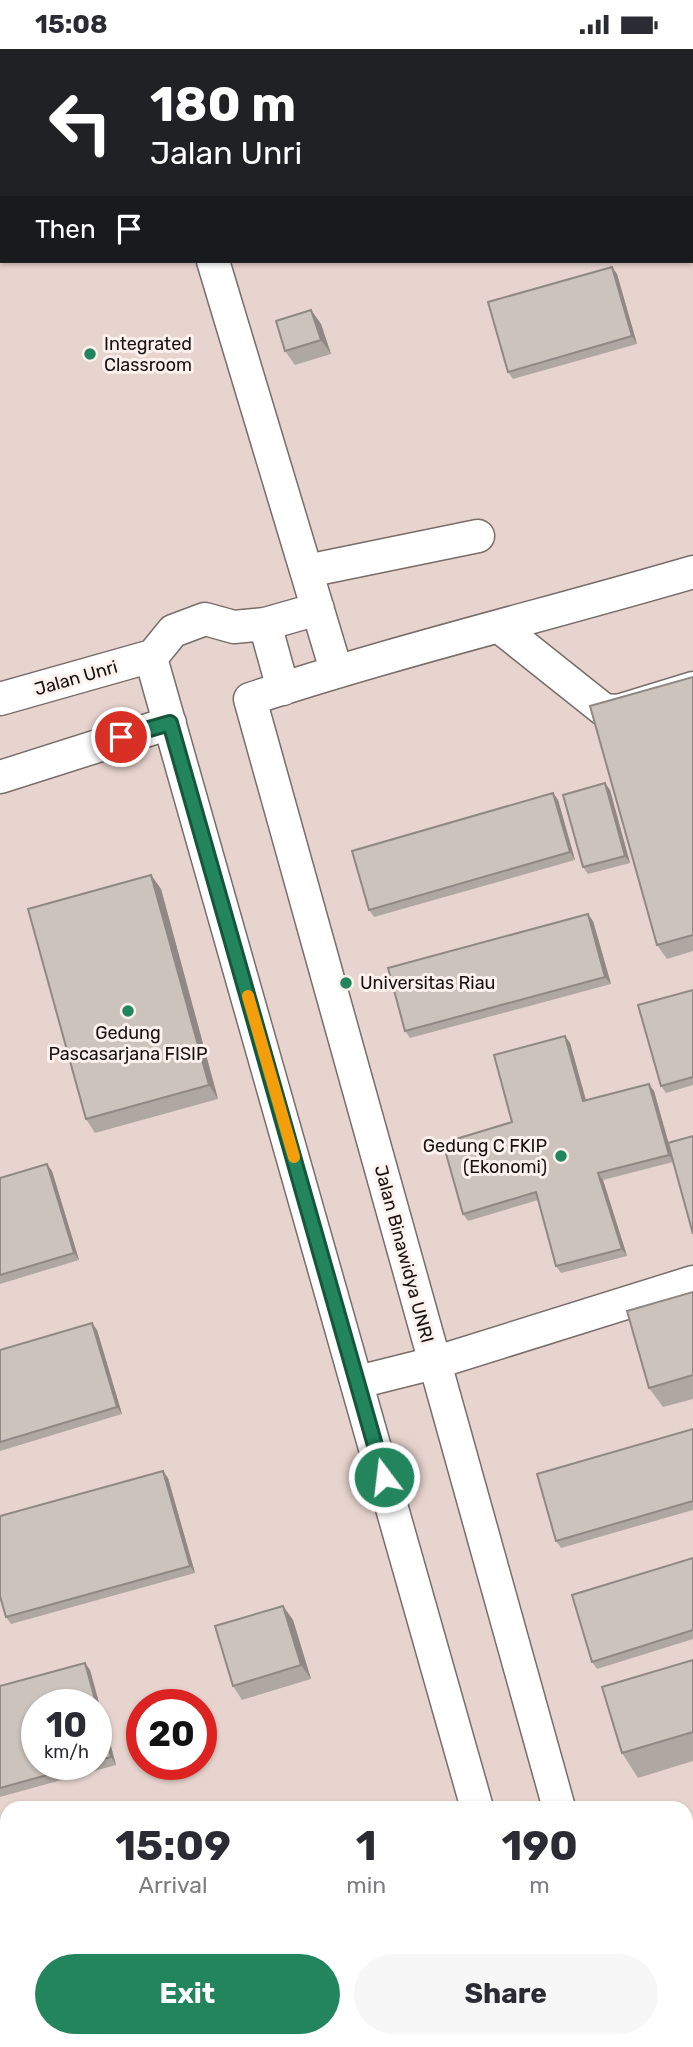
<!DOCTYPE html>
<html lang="en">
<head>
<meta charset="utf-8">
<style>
  :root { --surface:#fff; --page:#f7f7f7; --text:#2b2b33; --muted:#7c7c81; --accent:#22855e }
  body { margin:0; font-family:Rubik,sans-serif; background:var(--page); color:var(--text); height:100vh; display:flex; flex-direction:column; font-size:26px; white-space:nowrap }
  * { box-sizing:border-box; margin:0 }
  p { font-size:23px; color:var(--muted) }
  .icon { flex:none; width:38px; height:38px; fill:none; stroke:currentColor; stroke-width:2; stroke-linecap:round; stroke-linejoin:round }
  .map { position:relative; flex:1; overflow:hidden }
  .side { position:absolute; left:0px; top:1752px; width:693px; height:247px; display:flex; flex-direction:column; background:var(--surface); border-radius:21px 21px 0 0; box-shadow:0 2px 5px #0004 }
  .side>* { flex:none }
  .hud { position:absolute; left:0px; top:0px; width:693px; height:214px; box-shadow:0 2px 5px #0004; background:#202124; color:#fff; overflow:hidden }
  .speed { position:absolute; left:21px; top:1640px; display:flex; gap:14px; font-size:35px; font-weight:700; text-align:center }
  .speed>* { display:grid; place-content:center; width:91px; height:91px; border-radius:50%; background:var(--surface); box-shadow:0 2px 5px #0004; line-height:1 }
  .speed small { font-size:18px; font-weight:400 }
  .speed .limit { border:10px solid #d22; background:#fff; color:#111 }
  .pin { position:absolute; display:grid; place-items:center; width:60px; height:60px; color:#fff; margin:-30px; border:4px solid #fff; border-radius:50%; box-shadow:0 2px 7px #0007 }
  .me { position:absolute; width:77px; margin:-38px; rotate:345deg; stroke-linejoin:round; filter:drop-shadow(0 0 5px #0008) }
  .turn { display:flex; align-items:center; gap:24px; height:147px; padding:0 35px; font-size:32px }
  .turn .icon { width:91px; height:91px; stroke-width:2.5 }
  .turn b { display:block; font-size:49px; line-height:60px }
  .then { display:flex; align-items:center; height:66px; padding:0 35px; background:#0003; gap:14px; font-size:26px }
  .eta { display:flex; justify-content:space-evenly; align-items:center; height:119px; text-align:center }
  .eta b { font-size:42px; font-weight:700; line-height:49px }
  .primary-button { display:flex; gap:14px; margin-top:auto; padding:14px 35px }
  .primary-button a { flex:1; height:80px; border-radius:42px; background:var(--accent); color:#fff; font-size:28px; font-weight:700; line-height:80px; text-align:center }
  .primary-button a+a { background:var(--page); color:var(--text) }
  .status { display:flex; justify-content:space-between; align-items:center; height:49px; padding:0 35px; background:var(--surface); direction:ltr }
  .status svg { height:19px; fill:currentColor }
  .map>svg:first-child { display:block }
  .built { fill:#e8d4ce; fill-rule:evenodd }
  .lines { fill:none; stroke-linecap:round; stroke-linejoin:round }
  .minor-casing { stroke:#776d6a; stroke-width:35 }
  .minor { stroke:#fff; stroke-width:32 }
  .wall { fill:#afa8a2; fill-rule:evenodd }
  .shaded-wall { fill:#8f8884 }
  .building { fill:#ccc3bc; stroke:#8f8884; stroke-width:2 }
  .route-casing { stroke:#16563d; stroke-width:18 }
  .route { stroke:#22855e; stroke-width:12 }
  .slow { stroke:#f59e0b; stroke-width:12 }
  .poi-dot { fill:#22855e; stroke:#fdf1ee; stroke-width:2.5 }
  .labels { text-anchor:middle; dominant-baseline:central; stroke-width:6; stroke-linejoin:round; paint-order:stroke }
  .poi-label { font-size:18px; fill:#161211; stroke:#fdf1ee; text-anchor:start }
  .street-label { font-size:18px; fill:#161211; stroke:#fdf1ee }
</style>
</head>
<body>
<div class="status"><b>15:08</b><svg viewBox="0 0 49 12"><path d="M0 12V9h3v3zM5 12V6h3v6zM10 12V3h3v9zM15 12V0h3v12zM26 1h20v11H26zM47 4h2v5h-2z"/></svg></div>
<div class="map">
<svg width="693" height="1998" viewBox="0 0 693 1998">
  <rect width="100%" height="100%" fill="#f0e4e0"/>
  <path class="built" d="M0 0H693V1998H0ZM2 2H691V212H2ZM37 1656H96V1715H37ZM142 1656H201V1715H142ZM7 1759H686V1992H7Z"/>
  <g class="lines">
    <defs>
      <path id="minor" d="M149 0V2
        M213 212 336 621
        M307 522 478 487
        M318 560 265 575 234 578 205 570 173 582 151 609 477 1759
        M265 575 283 640
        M501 579 604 661 618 662 693 639
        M0 650 152 607
        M0 728 170 674
        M358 1333 434 1314 693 1233
        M559 1759 250 650C396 602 546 566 693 523
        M544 1992 546 1998
        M625 1992 627 1998
        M680 1998 693 1994"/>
    </defs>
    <use href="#minor" class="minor-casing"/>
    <use href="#minor" class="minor"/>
  </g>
  <path class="wall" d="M617 225 637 295 513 330 508 323Z
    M311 261 321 275 331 305 295 316 285 302Z
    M693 628V902L667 910 657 896Z
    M610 741 630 814 588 825 583 818Z
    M553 744 558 751 575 811 374 868 369 861Z
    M151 826 161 840 218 1050 95 1084 86 1070Z
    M593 872 611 935 410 989 405 982Z
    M693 941V1036L666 1044 661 1037Z
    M565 987 570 994 586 1051 654 1042 673 1113 603 1131 627 1207 561 1224 556 1217 538 1151 468 1172 463 1165 512 1073Z
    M52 1122 79 1211 0 1235V1129Z
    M693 1243V1350L663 1358 649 1339Z
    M97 1281 122 1365 0 1402V1301Z
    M693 1380V1461L561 1499 556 1492Z
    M168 1429 195 1524 11 1575 6 1568Z
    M693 1509V1590L597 1620 592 1613Z
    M283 1557 293 1571 311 1630 242 1651 233 1637Z
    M693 1611V1712L638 1729 622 1704Z
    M90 1621 116 1716 0 1748V1637ZM96 1656V1715H37Z
    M0 1782 7 1807V1910L0 1912Z
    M189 1992H331L332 1998H191Z
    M550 1992H600V1994L584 1998H552Z"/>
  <path class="shaded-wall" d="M612 218 617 225 637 295 632 287Z
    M311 261 321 275 331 305 321 291Z
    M605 734 610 741 630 814 625 807Z
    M553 744 558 751 575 811 570 803Z
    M151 826 161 840 218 1050 209 1036Z
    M588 865 593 872 611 935 605 928Z
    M565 987 570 994 588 1059 583 1052Z
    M649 1035 654 1042 674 1113 669 1106Z
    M47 1115 52 1122 79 1211 74 1204Z
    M598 1124 603 1131 627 1207 622 1200Z
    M92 1274 97 1281 122 1365 117 1358Z
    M163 1422 168 1429 195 1524 190 1517Z
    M283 1557 293 1571 311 1630 301 1616Z
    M85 1614 90 1621 116 1716 111 1708Z
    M0 1782 7 1807V1819L0 1793Z
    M57 1992H60L61 1998H59Z
    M324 1992H331L332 1998H329Z"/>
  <path class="building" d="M329 0H361V2H330Z
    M387 0H496L497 1 380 2Z
    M524 0H618L617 2H524Z
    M612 218 632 287 508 323 488 253Z
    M311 261 321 291 285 302 276 272Z
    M693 628V886L657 896 590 657Z
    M605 734 625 807 583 818 563 746Z
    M553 744 570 803 369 861 352 802Z
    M151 826 209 1036 86 1070 28 860Z
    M588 865 605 928 405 982 388 919Z
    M693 941V1028L661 1037 638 956Z
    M565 987 583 1052 649 1035 669 1106 598 1124 622 1200 556 1217 536 1143 463 1165 443 1094 512 1073 494 1006Z
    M693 1087V1185L668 1094Z
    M47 1115 74 1204 0 1226V1129Z
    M693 1243V1326L649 1339 627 1262Z
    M92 1274 117 1358 0 1393V1301Z
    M693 1380V1452L556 1492 537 1425Z
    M163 1422 190 1517 6 1568 0 1547V1467Z
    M693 1509V1581L592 1613 572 1546Z
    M283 1557 301 1616 233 1637 215 1577Z
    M693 1611V1683L622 1704 602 1638Z
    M85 1614 111 1708 96 1712V1656H37V1715H87L0 1739V1637Z
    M0 1793 7 1819V1902L0 1904Z
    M7 1920V1992H57L59 1998H0V1922Z
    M189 1992H301L278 1998H191Z
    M550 1992H576L552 1997Z"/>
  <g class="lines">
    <defs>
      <path id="route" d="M121 688 170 674 384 1428"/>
    </defs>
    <use href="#route" class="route-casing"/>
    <use href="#route" class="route"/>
    <path class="slow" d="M248 947 294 1108"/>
  </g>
  <g class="poi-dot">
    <circle cx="90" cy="305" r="7"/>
    <circle cx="346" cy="934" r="7"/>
    <circle cx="128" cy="962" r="7"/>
    <circle cx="561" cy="1107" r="7"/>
  </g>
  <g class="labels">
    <g class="poi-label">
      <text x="104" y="295">Integrated<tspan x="104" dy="21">Classroom</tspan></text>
      <text x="360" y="934">Universitas Riau</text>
      <text x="128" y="984" text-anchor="middle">Gedung<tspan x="128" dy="21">Pascasarjana FISIP</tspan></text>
      <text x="547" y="1097" text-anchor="end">Gedung C FKIP<tspan x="547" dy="21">(Ekonomi)</tspan></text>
    </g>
    <g class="street-label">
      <text transform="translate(76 629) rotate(-16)">Jalan Unri</text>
      <text transform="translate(404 1205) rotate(75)">Jalan Binawidya UNRI</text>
    </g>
  </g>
</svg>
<div class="speed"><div>10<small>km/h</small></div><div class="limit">20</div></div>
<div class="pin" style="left:121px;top:688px;background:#d93025"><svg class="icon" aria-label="arrive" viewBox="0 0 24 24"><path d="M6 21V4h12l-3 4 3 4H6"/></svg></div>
<svg class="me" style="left:384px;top:1428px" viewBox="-20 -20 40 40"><circle r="17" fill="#22855e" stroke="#fff" stroke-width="3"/><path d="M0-11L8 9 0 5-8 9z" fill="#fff"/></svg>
<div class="hud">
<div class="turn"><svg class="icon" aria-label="left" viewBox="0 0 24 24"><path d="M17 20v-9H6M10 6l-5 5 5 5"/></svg><div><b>180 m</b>Jalan Unri</div></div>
<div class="then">Then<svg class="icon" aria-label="arrive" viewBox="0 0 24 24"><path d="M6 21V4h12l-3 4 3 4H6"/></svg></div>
</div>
<section class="side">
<div class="eta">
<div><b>15:09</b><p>Arrival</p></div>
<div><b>1</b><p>min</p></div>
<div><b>190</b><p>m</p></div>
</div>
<div class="primary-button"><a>Exit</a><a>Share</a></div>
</section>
</div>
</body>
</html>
